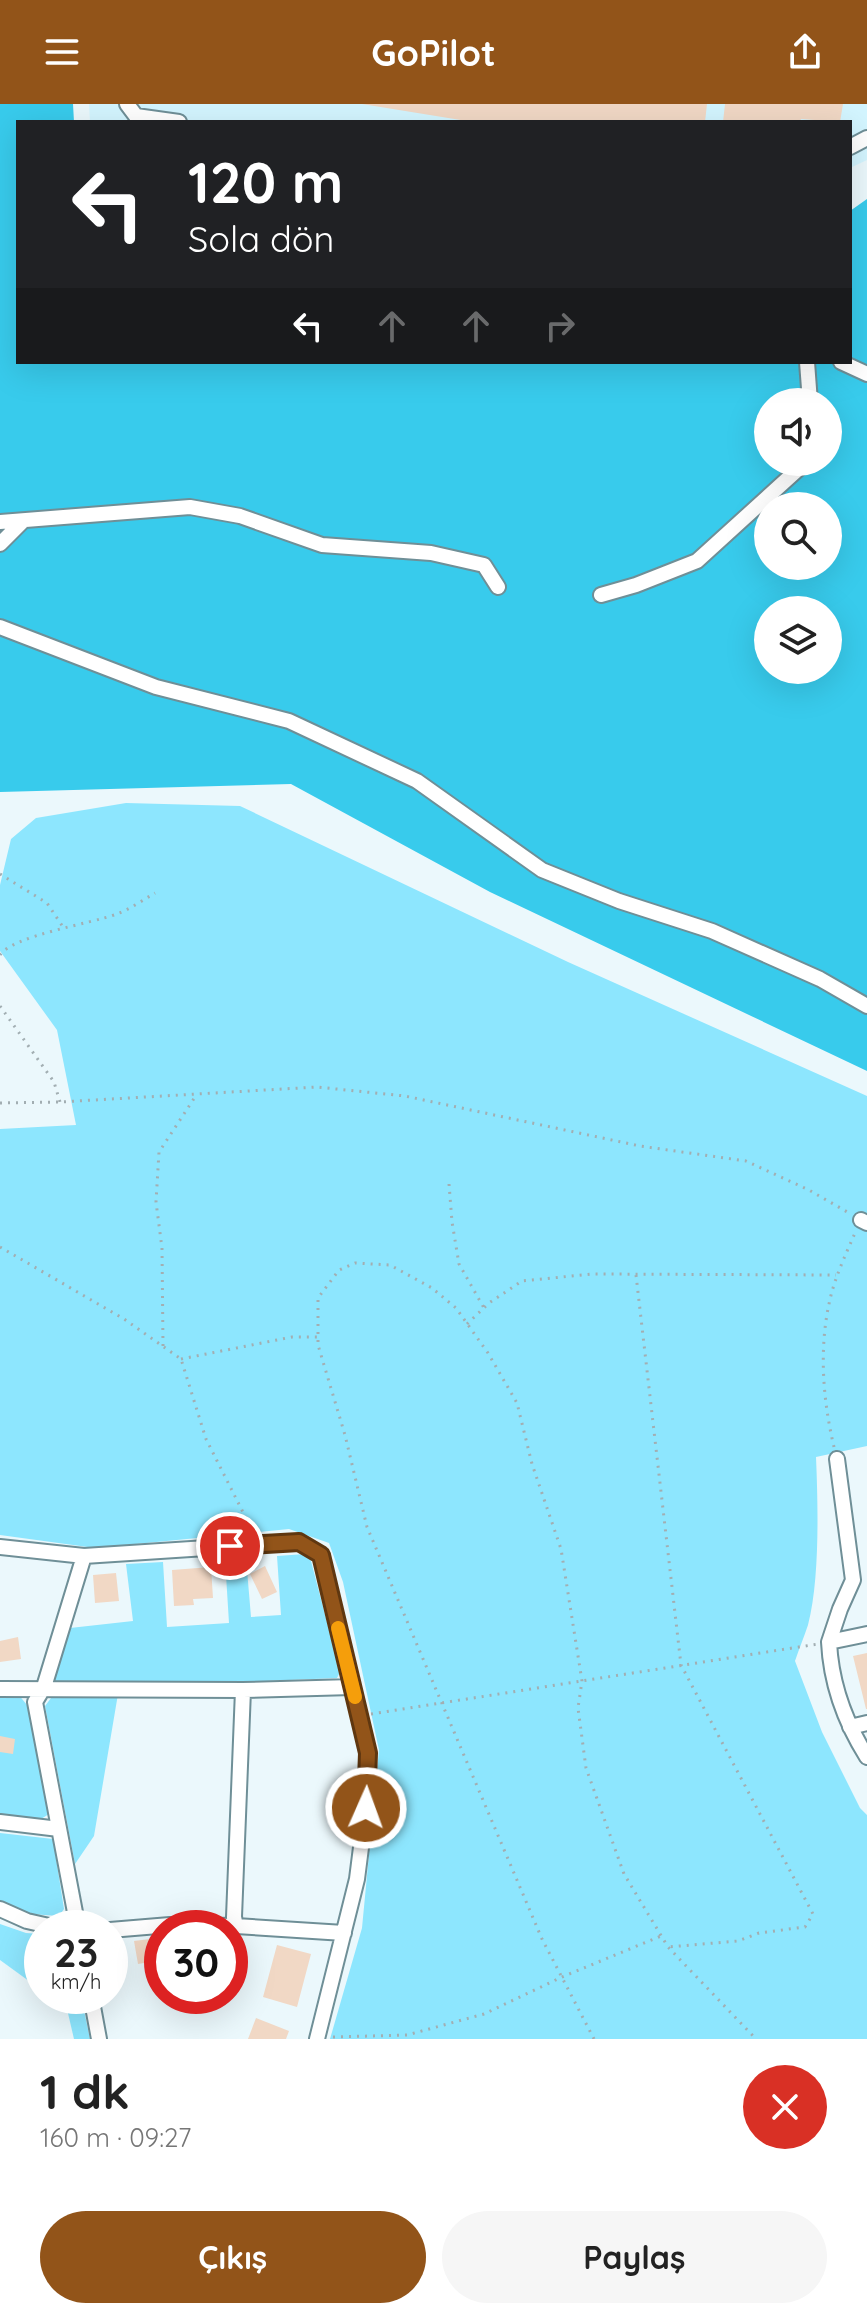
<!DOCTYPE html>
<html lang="tr">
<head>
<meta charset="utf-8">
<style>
  :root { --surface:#fff; --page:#f6f6f6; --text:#222; --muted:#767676; --accent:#925419 }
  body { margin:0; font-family:Quicksand,sans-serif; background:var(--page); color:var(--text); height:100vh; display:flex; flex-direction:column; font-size:30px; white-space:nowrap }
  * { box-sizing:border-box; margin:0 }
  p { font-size:26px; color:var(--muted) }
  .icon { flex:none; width:44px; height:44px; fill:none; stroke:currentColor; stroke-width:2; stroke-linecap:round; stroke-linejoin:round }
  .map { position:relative; height:1935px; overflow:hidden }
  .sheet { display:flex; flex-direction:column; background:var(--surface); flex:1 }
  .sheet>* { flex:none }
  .banner { position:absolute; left:16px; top:16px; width:836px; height:244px; border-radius:0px; box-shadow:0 8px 32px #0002; background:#202124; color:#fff; overflow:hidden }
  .fabs { position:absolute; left:754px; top:284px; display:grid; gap:16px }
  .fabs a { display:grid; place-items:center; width:88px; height:88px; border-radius:50%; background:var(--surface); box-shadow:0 8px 32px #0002; font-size:40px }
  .speed { position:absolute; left:24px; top:1806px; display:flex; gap:16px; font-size:40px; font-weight:700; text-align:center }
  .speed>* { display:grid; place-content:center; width:104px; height:104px; border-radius:50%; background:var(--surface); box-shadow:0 8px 32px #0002; line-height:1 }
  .speed small { font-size:20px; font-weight:400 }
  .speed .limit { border:12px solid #d22; background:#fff; color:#111 }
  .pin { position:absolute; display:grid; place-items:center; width:68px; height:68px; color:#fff; margin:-34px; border:4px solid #fff; border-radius:50%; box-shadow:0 2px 8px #0007 }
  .me { position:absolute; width:88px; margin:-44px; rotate:2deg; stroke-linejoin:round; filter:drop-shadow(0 0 6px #0008) }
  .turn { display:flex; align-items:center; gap:28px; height:168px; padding:0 40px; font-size:36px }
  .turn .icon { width:104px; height:104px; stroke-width:2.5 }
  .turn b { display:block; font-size:56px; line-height:68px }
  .lanes { display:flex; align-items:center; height:76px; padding:0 40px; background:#0003; justify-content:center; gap:40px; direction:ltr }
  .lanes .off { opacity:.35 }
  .round { display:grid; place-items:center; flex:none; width:84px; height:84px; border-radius:42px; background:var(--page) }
  .summary { display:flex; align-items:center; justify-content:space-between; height:136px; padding:0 40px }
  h1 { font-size:48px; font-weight:800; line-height:60px }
  .cta { display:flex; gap:16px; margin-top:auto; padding:16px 40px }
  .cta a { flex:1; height:92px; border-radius:48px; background:var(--accent); color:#fff; font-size:32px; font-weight:800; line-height:92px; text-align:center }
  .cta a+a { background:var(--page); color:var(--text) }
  header { display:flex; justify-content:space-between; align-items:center; height:104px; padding:0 40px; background:var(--accent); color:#fff; font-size:36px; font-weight:800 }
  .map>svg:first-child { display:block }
  .built { fill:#d3f5ff }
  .green { fill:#8de6fe }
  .forest { fill:#38cbec; fill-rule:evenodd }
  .building { fill:#f1d8c5 }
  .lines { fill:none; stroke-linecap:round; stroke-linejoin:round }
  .minor-casing { stroke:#6f8f97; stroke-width:18 }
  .path { stroke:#a2aeb2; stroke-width:3; stroke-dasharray:2 6; stroke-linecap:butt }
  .minor { stroke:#fff; stroke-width:14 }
  .route-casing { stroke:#5f3710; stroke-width:20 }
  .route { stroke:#925419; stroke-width:14 }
  .slow { stroke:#f59e0b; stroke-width:14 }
</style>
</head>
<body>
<header><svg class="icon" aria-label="menu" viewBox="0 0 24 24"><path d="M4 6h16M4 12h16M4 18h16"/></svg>GoPilot<svg class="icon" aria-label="share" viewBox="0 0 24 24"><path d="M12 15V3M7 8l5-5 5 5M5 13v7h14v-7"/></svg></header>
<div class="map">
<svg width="867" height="1935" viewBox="0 0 867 1935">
  <rect width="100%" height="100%" fill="#ebf8fc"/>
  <path class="built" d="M89 0H867V56L850 64V18H90Z"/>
  <path class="green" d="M126 699 240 702 568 858 867 992V1342L816 1353C818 1401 820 1475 808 1521 804 1533 799 1545 795 1557L822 1628 860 1704 867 1711V1935H330L362 1824 379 1646 343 1478 329 1439 289 1425 95 1444 0 1431V1025L76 1021 57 926 0 847V781L11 735 36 714Z
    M305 1450 311 1457 340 1568 337 1574 245 1578H54L70 1524 133 1517 126 1460 163 1458 167 1523 229 1519 225 1455 246 1454 251 1513 281 1511 277 1452Z
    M0 1589 18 1590 27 1601 49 1710 41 1715 0 1710Z
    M54 1590H118L94 1732 75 1760 45 1602Z
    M0 1729 53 1735 64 1805 59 1812 30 1810 0 1797Z
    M0 1820 26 1829 42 1830V1878L33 1880 0 1856Z
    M64 1892H81L90 1935H74Z"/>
  <path class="forest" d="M0 0H73L74 18H18V258H850V107L867 95V967L490 788 291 680 0 688ZM768 298H828V358H768ZM768 402H828V462H768ZM768 506H828V566H768Z"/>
  <path class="building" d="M362 0H707L705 18H473Z
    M725 0H843L840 18 801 15 800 18H723Z
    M265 1462 277 1488 262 1495 250 1470Z
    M211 1463 213 1494 193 1495 194 1501 174 1502 172 1466Z
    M116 1469 119 1497 95 1499 93 1471Z
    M18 1533 21 1555 0 1558V1537Z
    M867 1549V1605H866L853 1552Z
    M0 1632 15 1635 13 1650 0 1648Z
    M158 1834 162 1856 138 1860 134 1837Z
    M277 1841 311 1850 297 1903 263 1893Z
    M256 1914 289 1927 286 1935H248Z"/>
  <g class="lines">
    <defs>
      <path id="minor" d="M127 0 136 12 179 18
        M850 43 867 34
        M807 258 810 298
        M841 258 867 270
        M0 418 190 403 240 412 322 441 431 449 484 461 498 483
        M0 440 23 417
        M601 491 636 481 697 457 806 358
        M0 523 156 583 289 617 417 677 542 766 619 797 712 827 820 875 867 902
        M861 1116 867 1119
        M0 1443 84 1452 299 1438 321 1451 368 1649 366 1704 357 1775 317 1935
        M867 1530 829 1538C831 1580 845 1618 867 1653
        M829 1538 840 1505 853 1476 837 1355
        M0 1585 243 1586 352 1583
        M850 1623 867 1619
        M0 1718 59 1725
        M0 1805 27 1817 58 1824
        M236 1822 234 1813 243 1586
        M78 1824 35 1598 44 1583 84 1452
        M110 1826 170 1821 236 1822 344 1829
        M91 1892 99 1935"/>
    </defs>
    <use href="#minor" class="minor-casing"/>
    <path class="path" d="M0 770 47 799 65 826
      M0 851C14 831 90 820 117 810 130 805 143 796 155 789
      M0 902 54 978 60 998
      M0 999 60 998 317 983 405 992 640 1042 746 1057 809 1086 849 1109
      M449 1080 452 1118 459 1160 484 1204
      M0 1143 124 1215 181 1255 206 1335 252 1426
      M636 1171 681 1561 813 1810 805 1823 759 1829 738 1837 668 1843
      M467 1220 489 1199 522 1177 592 1170 836 1171
      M163 1242 162 1144 156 1098 159 1048 197 990
      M181 1255 292 1233H318
      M834 1343C823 1297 819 1246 829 1200 834 1175 845 1152 855 1129
      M371 1610 818 1540
      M333 1933 407 1931 484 1910 562 1873 661 1832
      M594 1935 542 1835 367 1423 345 1331 318 1241V1194L339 1166 355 1159 390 1161 432 1184 456 1204 488 1249 517 1299 532 1360 561 1445 582 1577 578 1604 586 1664 624 1770 668 1843 756 1935"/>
    <use href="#minor" class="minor"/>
  </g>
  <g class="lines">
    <defs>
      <path id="route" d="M230 1442 299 1438 321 1451 368 1649 366 1704"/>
    </defs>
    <use href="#route" class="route-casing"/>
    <use href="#route" class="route"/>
    <path class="slow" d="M338 1524 355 1593"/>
  </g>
</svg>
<div class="fabs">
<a><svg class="icon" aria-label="sound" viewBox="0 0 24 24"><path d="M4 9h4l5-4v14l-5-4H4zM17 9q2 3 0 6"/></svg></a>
<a><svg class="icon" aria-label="search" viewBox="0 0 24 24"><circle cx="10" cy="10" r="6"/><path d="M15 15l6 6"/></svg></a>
<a><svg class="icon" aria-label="layers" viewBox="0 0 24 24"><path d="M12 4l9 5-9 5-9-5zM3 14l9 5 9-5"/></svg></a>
</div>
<div class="speed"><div>23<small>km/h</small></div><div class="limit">30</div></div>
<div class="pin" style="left:230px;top:1442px;background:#d93025"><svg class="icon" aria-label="arrive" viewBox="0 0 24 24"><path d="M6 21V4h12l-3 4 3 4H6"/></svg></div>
<svg class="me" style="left:366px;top:1704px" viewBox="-20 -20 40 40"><circle r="17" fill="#925419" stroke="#fff" stroke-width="3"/><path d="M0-11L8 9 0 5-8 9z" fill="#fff"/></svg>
<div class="banner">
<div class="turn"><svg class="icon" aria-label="left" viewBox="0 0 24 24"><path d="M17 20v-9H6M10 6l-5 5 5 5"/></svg><div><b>120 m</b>Sola dön</div></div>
<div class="lanes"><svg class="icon" aria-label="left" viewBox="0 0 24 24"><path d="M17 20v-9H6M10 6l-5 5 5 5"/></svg><svg class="icon off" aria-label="ahead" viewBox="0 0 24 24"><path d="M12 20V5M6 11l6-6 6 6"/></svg><svg class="icon off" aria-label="ahead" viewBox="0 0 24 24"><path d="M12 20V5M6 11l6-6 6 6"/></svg><svg class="icon off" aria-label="right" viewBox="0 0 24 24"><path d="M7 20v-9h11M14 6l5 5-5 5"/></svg></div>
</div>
</div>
<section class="sheet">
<div class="summary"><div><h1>1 dk</h1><p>160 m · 09:27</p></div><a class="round" style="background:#d93025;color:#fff"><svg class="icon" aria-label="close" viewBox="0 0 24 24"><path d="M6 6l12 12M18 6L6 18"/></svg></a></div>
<div class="cta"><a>Çıkış</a><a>Paylaş</a></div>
</section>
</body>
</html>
